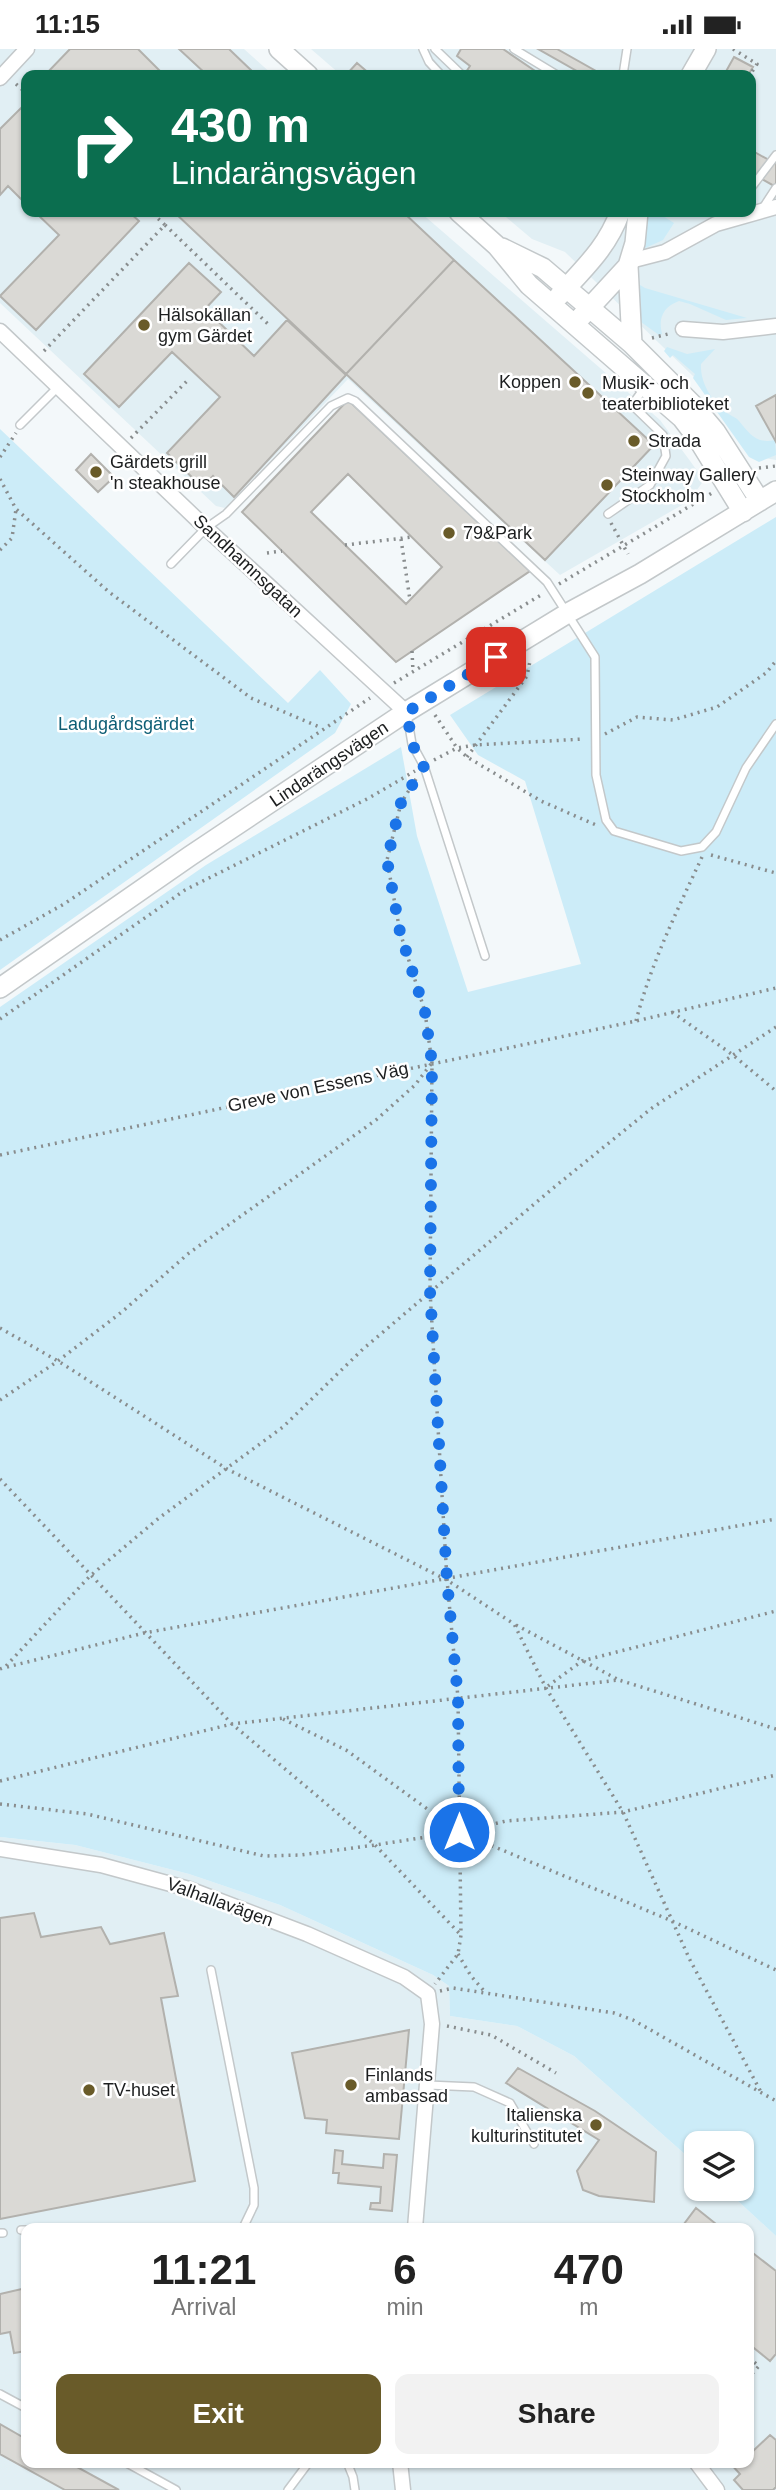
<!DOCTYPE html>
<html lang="en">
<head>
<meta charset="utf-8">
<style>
  :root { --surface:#fff; --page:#f2f2f2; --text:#222; --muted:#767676; --accent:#695b29 }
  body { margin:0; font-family:Arial,sans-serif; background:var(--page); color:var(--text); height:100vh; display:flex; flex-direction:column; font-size:26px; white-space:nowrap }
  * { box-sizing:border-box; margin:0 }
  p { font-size:23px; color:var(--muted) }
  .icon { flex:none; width:38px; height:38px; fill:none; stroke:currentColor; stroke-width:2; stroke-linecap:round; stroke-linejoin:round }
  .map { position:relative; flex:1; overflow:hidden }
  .side { position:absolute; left:21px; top:2174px; width:733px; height:245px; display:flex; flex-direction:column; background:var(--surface); border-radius:14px; box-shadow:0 2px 5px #0004 }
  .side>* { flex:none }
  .guide { position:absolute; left:21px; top:21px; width:735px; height:147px; border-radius:14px; box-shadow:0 2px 5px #0004; background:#0b6e4f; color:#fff; overflow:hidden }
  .tools { position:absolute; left:684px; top:2082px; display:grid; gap:14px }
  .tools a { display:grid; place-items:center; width:70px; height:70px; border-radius:14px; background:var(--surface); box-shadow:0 2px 5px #0004; font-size:35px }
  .pin { position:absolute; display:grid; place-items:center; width:60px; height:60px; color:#fff; margin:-30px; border-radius:14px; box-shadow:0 4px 10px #0006 }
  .me { position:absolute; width:77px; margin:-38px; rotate:0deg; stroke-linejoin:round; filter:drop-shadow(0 0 5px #0008) }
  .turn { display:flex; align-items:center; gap:24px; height:147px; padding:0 35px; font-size:32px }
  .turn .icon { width:91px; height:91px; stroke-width:2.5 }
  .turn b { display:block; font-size:49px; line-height:60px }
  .eta { display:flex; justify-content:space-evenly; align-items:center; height:119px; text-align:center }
  .eta b { font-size:42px; font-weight:600; line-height:49px }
  .action { display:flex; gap:14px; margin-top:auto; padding:14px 35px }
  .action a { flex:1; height:80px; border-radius:14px; background:var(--accent); color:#fff; font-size:28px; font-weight:600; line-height:80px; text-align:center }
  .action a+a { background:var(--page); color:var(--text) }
  .status { display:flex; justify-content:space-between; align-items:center; height:49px; padding:0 35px; background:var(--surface); direction:ltr }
  .status svg { height:19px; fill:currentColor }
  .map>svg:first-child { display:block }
  .built { fill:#e1eff4; fill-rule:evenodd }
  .green { fill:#ccecf8 }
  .building { fill:#dad9d5; stroke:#b2b1ad; stroke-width:2; fill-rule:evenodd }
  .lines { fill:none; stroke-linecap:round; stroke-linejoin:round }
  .lane-casing { stroke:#c3c8ca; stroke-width:10 }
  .street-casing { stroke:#c3c8ca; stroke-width:17 }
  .secondary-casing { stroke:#c3c8ca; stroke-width:22 }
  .path { stroke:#898d8e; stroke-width:3.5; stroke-dasharray:2 5; stroke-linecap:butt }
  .lane { stroke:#fff; stroke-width:7 }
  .street { stroke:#fff; stroke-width:14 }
  .secondary { stroke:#fff; stroke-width:19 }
  .route { stroke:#1a73e8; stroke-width:12; stroke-dasharray:0 21.6 }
  .poi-dot { fill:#695b29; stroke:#fff; stroke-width:2.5 }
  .labels { text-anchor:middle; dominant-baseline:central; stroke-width:5; stroke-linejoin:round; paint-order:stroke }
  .poi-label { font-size:18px; fill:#1c1e1f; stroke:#fff; text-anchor:start }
  .street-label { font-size:18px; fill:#1c1e1f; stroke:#fff }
  .park-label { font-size:18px; fill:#0d5e75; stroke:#fff }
</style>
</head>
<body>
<div class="status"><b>11:15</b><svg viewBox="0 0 49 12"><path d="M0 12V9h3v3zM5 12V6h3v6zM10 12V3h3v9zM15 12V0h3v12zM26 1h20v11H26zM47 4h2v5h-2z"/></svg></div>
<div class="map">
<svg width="776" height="2441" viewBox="0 0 776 2441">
  <rect width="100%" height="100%" fill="#f3f8fa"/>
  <path class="built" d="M0 0H244L273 26H26V163H420L660 371 704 431 689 452 560 526 348 330 225 459 216 457 0 254Z
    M311 0H776V411L753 407 694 328 565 203 532 190 500 163H751V26H341Z
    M0 1788 75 1796 189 1825 280 1856 433 1926 449 1937 450 1967 517 1977 574 2007 696 2115V2140H725L776 2187V2441H0ZM26 2179H749V2413H26Z"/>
  <path class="green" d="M646 167H663L674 174 663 191 643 200Z
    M640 236 645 239 747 269 726 271 690 255 679 252C663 258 658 269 662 285L659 286 641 273 638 248Z
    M667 298 687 305 715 300 701 315C700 333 711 351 725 363 729 366 736 368 739 372 750 385 756 395 775 391L776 406 759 413 749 408 693 329 695 325 673 306 670 309 664 302Z
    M0 380 288 654 320 621 351 655 335 684 0 921Z
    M776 468V2187L725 2140H742V2095H696V2115L574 2007 517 1977 450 1967 449 1937 433 1926 280 1856 189 1825 75 1796 0 1788V958L206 816 401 698 417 787 468 943 581 915 525 732 478 706 450 666Z"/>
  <path class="building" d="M70 0H138L164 26H120L117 23 113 26H45Z
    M179 0H229L256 26H207Z
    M461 0H503L541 26H464L470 17 457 7Z
    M538 0H557L603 26H584Z
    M734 8 753 18 748 26H724Z
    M357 14 371 26H346Z
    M21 59 26 63V155L8 137 0 146V80Z
    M751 101 776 115V138L751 124Z
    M35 163H129L139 172 36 281 0 247 59 186Z
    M174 163H403L454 211 346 325Z
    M454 211 654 396 545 511 346 325Z
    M189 214 221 243 205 260 254 307 287 271 346 326 234 448 213 427 202 438 167 404 220 348 172 303 119 358 84 325Z
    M776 346V393L756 357Z
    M348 351 530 522 396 613 242 463ZM348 425 442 518 406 555 311 463Z
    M91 405 114 428 98 443 76 421Z
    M34 1864 41 1888 101 1878 110 1895 164 1884 178 1947 161 1949 195 2132 0 2170V1869Z
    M409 1981 399 2090 326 2084 327 2071 305 2069 292 2004Z
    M518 2019 595 2062 656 2103 654 2153 599 2147 583 2141 577 2122 599 2091 506 2034Z
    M335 2101 343 2102 342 2115 383 2119 384 2105 397 2106 392 2162 370 2160 371 2154H380L381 2138 338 2134 339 2124H333Z
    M696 2159 721 2179H681Z
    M749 2201 776 2222V2305L770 2312 749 2295Z
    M26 2239V2302L14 2304 10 2283 0 2285V2245Z
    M0 2375 26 2390V2413H68L119 2441H65L0 2405Z
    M770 2386 776 2391V2438L773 2441H743L734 2431 740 2425 729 2413H749V2398L753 2402Z"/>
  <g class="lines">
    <defs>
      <path id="lane" d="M423 0 429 13 441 26
        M435 0 462 26
        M514 0 557 26
        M623 26 627 0
        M751 139 776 106
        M761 162 776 139
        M20 376 59 337
        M608 465 650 436 666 407 663 386 632 356 645 338
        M171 515 206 479 226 465 331 357 348 349 355 352 547 533 595 608 596 726 606 771 614 782 681 802 702 798 716 783 746 719 776 675
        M407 665 412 695 424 717 485 907
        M211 1921 254 2139V2156L243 2179
        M428 2036 474 2038 510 2054 534 2095
        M55 2179H80
        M21 2181H26
        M0 2184H3
        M0 2345 26 2359
        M125 2413 176 2441
        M347 2413 353 2428 355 2441
        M288 2441 309 2413"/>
      <path id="street" d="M0 29 27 0
        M630 212 665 203 716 175 776 158
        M683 280 723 283 776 277
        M0 282 206 479 406 663
        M0 1800 101 1816 189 1840 307 1885 404 1928 428 1945 432 1975 415 2179
        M400 2413 403 2441
        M696 2413 717 2441"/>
      <path id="secondary" d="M279 0 308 26
        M691 26 706 0
        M459 163 497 197 529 236 682 369 698 390 743 463
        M502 199 543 219 632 295 694 357 715 382 760 452
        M559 247C584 219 607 199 620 163
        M581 268 628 217
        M632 295 628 217 635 194 638 163
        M0 939 190 807 406 663 568 564 640 525 776 442"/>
    </defs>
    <use href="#lane" class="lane-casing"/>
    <use href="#street" class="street-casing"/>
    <use href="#secondary" class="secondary-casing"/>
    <path class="path" d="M733 0 757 15 750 26
      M16 35 26 44
      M165 176 268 275
      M652 289 668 285
      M44 302 165 176 151 163
      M131 389 188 331
      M0 408 16 384
      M759 419 776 417
      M0 430 16 460 109 543 251 649 322 679
      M611 474 628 505
      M401 490 410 551
      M345 496 412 488
      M0 501 12 489 16 460
      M267 504 282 502
      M559 535 712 444
      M412 602 413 623
      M394 634 541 546
      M435 666 457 699 467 708 541 752 596 776
      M605 685 637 668 673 671 717 658 766 624 776 612
      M467 708 527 627 530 612
      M434 711 457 699 475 696 584 690
      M416 730 401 754 387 811 400 883 425 963 432 1014 430 1242 447 1531 458 1649 461 1886 458 1905 435 1935
      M711 806 776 824
      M0 891 64 855 370 649
      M672 963 733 1006 776 1042
      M0 970 185 841 369 749 415 722
      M636 972C651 914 677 862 702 808
      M0 1106 636 972 776 939
      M0 1279 58 1312 227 1420 447 1531 514 1575 546 1639 623 1763 690 1911 761 2043
      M0 1351 58 1312 123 1262 189 1204 376 1071 415 1036 431 1015
      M0 1430 232 1675 375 1796 459 1884
      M516 1576 617 1630
      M7 1618 144 1584 776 1470
      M0 1620 5 1618 90 1527 159 1469 283 1378 363 1300 552 1140 652 1059 776 978
      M548 1637 582 1612 776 1562
      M283 1670 346 1701 459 1783 672 1872 776 1921
      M0 1732 232 1675 619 1631 776 1680
      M0 1755 87 1765 264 1807 301 1806 375 1796 459 1783 506 1772 623 1763 776 1726
      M458 1905 471 1927 485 1943
      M440 1942 453 1939 614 1964 633 1971 776 2052
      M447 1977 491 1986 556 2024
      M749 2309 759 2317 749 2328"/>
    <use href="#lane" class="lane"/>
    <use href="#street" class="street"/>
    <use href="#secondary" class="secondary"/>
  </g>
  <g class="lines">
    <path class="route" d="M459 1783 458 1649 447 1531 430 1242 432 1014 425 963 400 883 387 811 401 754 424 717 412 695 407 663 496 608"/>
  </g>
  <g class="poi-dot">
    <circle cx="144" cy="276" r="7"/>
    <circle cx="575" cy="333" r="7"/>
    <circle cx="588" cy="344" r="7"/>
    <circle cx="634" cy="392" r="7"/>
    <circle cx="96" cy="423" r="7"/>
    <circle cx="607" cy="436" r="7"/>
    <circle cx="449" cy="484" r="7"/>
    <circle cx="351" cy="2036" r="7"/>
    <circle cx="89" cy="2041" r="7"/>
    <circle cx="596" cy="2076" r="7"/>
  </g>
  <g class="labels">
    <g class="poi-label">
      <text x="158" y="266">Hälsokällan<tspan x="158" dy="21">gym Gärdet</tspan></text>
      <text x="561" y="333" text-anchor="end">Koppen</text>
      <text x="602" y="334">Musik- och<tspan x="602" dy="21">teaterbiblioteket</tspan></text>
      <text x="648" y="392">Strada</text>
      <text x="110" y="413">Gärdets grill<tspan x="110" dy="21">'n steakhouse</tspan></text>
      <text x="621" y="426">Steinway Gallery<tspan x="621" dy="21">Stockholm</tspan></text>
      <text x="463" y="484">79&amp;Park</text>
      <text x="365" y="2026">Finlands<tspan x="365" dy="21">ambassad</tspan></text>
      <text x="103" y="2041">TV-huset</text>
      <text x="582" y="2066" text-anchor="end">Italienska<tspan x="582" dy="21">kulturinstitutet</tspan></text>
    </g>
    <g class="street-label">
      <text transform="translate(248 517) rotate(43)">Sandhamnsgatan</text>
      <text transform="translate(329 715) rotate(-34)">Lindarängsvägen</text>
      <text transform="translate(318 1038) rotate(-12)">Greve von Essens Väg</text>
      <text transform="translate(220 1853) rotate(20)">Valhallavägen</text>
    </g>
    <g class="park-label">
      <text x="126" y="675">Ladugårdsgärdet</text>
    </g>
  </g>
</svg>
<div class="tools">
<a><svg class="icon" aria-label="layers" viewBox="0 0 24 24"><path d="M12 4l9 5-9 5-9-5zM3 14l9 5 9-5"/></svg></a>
</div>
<div class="pin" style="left:496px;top:608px;background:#d93025"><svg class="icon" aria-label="arrive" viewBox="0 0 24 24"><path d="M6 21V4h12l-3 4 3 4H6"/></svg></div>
<svg class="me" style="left:459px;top:1783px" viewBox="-20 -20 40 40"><circle r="17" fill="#1a73e8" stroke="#fff" stroke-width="3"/><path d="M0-11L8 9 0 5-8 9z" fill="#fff"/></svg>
<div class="guide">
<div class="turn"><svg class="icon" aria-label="right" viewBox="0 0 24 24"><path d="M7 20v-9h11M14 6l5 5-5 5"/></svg><div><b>430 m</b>Lindarängsvägen</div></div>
</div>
<section class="side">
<div class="eta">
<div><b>11:21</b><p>Arrival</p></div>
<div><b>6</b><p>min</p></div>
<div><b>470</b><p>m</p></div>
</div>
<div class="action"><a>Exit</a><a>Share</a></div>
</section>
</div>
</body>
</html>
